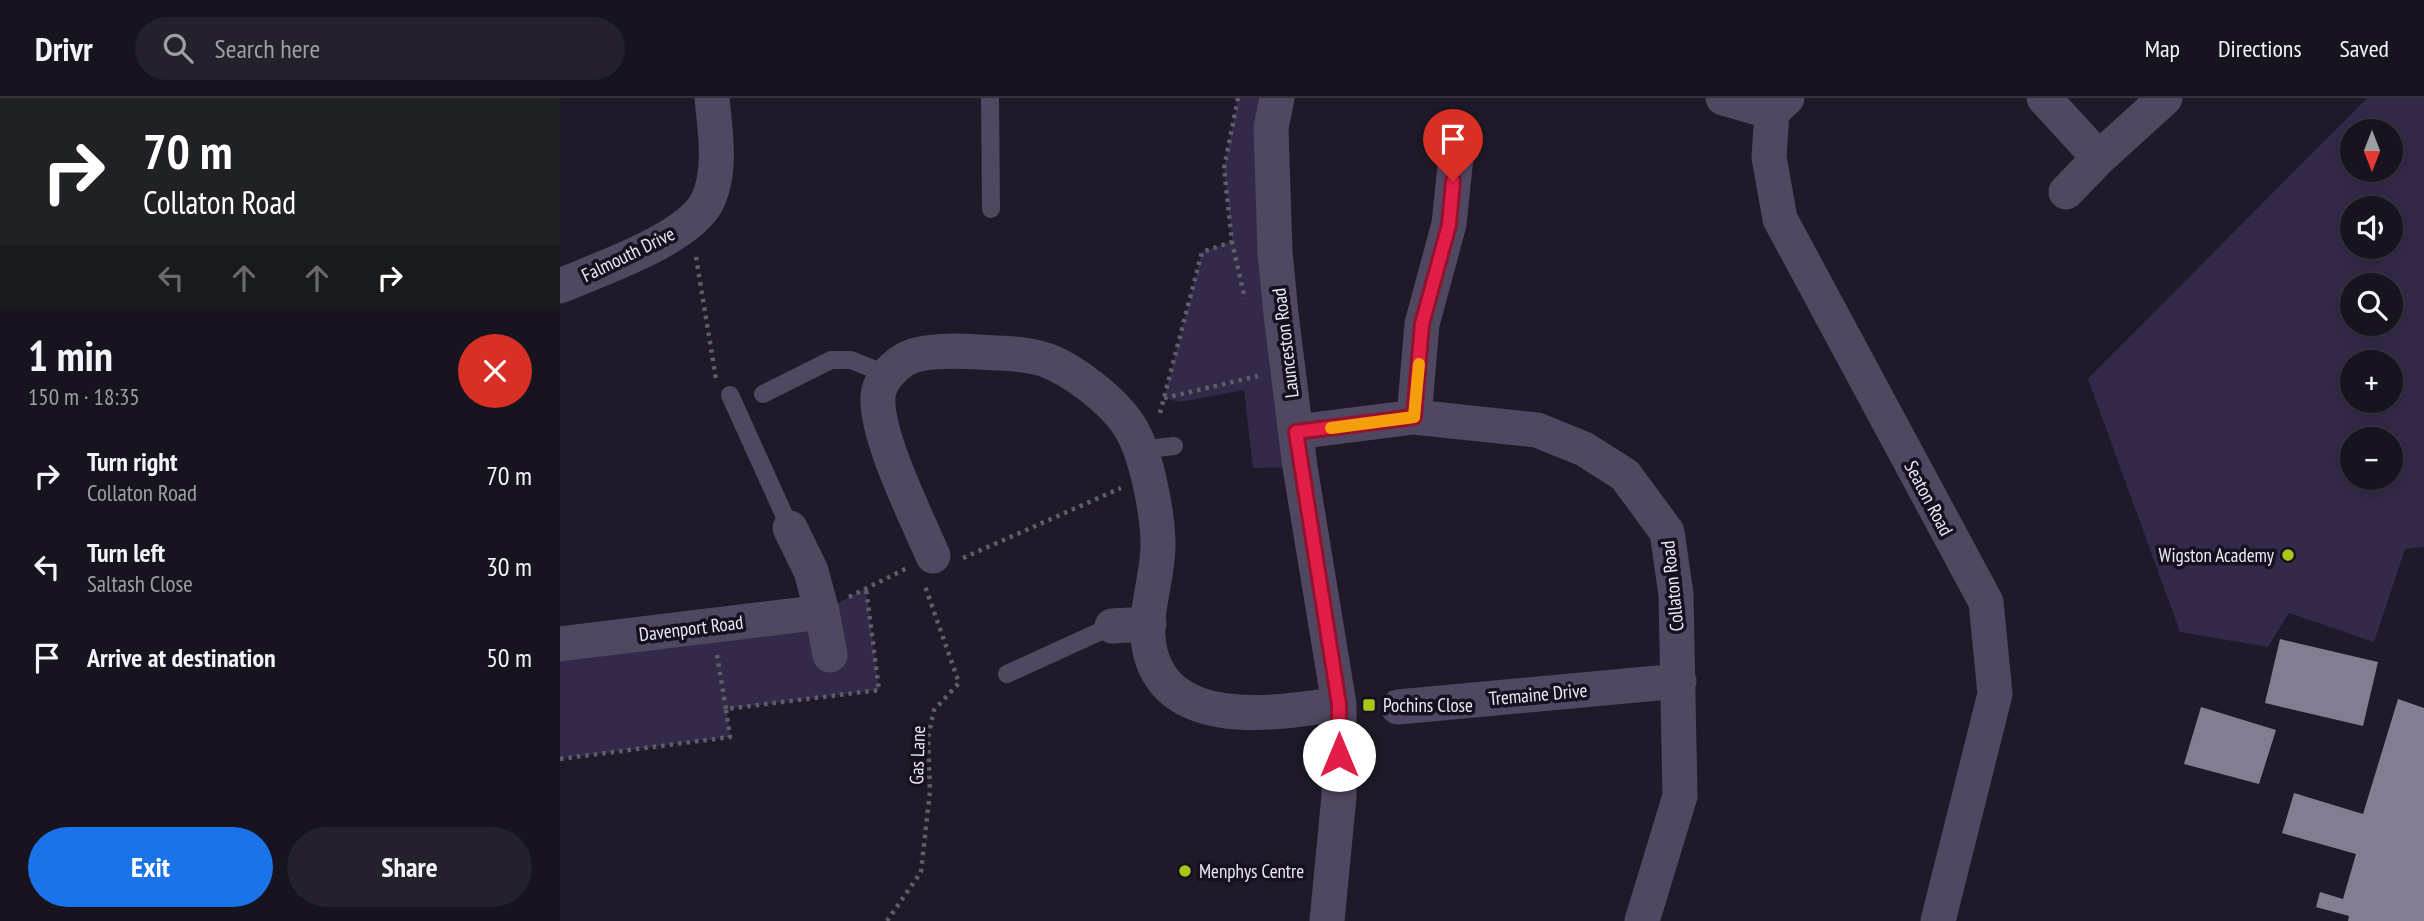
<!DOCTYPE html>
<html lang="en">
<head>
<meta charset="utf-8">
<style>
  :root { --surface:#171420; --page:#24212d; --text:#f1f3f6; --muted:#9e9ea5; --line:#36333e; --accent:#1a73e8 }
  body { margin:0; font-family:"PT Sans Narrow",sans-serif; background:var(--page); color:var(--text); height:100vh; display:flex; flex-direction:column; font-size:26px; white-space:nowrap }
  * { box-sizing:border-box; margin:0 }
  p { font-size:23px; color:var(--muted) }
  .icon { flex:none; width:38px; height:38px; fill:none; stroke:currentColor; stroke-width:2; stroke-linecap:round; stroke-linejoin:round }
  .map { position:relative; flex:1; overflow:hidden }
  .details { display:flex; flex-direction:column; background:var(--surface); width:560px }
  .details>* { flex:none }
  .top-card { background:#202124; color:#fff; overflow:hidden }
  .needle { width:46px; rotate:180deg }
  .fabs { position:absolute; left:1780px; top:21px; display:grid; gap:14px }
  .fabs a { display:grid; place-items:center; width:63px; height:63px; border-radius:50%; background:var(--surface); box-shadow:0 4px 18px #0003,0 0 0 2px var(--line); font-size:35px }
  .pin { position:absolute; display:grid; place-items:center; width:60px; height:60px; color:#fff; margin:-72px -30px; border-radius:50% 50% 50% 0; rotate:-45deg; box-shadow:0 0 7px #0007 }
  .pin .icon { rotate:45deg }
  .me { position:absolute; width:77px; margin:-38px; rotate:0deg; stroke-linejoin:round; filter:drop-shadow(0 0 5px #0008) }
  .turn { display:flex; align-items:center; gap:24px; height:147px; padding:0 28px; font-size:32px }
  .turn .icon { width:91px; height:91px; stroke-width:2.5 }
  .turn b { display:block; font-size:49px; line-height:60px }
  .lanes { display:flex; align-items:center; height:66px; padding:0 28px; background:#0003; justify-content:center; gap:35px; direction:ltr }
  .lanes .off { opacity:.35 }
  .round { display:grid; place-items:center; flex:none; width:74px; height:74px; border-radius:37px; background:var(--page) }
  .overview { display:flex; align-items:center; justify-content:space-between; height:119px; padding:0 28px }
  h1 { font-size:42px; font-weight:800; line-height:52px }
  .button { display:flex; gap:14px; margin-top:auto; padding:14px 28px }
  .button a { flex:1; height:80px; border-radius:42px; background:var(--accent); color:#fff; font-size:28px; font-weight:800; line-height:80px; text-align:center }
  .button a+a { background:var(--page); color:var(--text) }
  ul { padding:0; list-style:none }
  li { display:flex; align-items:center; gap:21px; height:91px; padding:0 28px }
  li div { flex:1 }
  li b { display:block; font-size:26px }
  li em { font-style:normal }
  header { display:flex; align-items:center; gap:42px; box-sizing:border-box; height:98px; padding:0 35px; background:var(--surface); border-bottom:2px solid var(--line) }
  header strong { font-size:33px }
  nav { display:flex; gap:38px; margin-inline-start:auto; font-size:24px }
  .search { width:490px; height:63px; background:var(--page); display:flex; align-items:center; gap:18px; box-sizing:border-box; padding:0 24px; border-radius:38px; color:var(--muted); font-size:26px }
  main { display:flex; flex:1; min-height:0 }
  .map>svg:first-child { display:block }
  .green { fill:#352949; fill-rule:evenodd }
  .building { fill:#837d91 }
  .lines { fill:none; stroke-linecap:round; stroke-linejoin:round }
  .path { stroke:#605c6a; stroke-width:4.5; stroke-dasharray:3.5 5; stroke-linecap:butt }
  .service { stroke:#504860; stroke-width:18 }
  .minor { stroke:#504860; stroke-width:35 }
  .route-casing { stroke:#92132f; stroke-width:18 }
  .route { stroke:#e11d48; stroke-width:12 }
  .slow { stroke:#f59e0b; stroke-width:12 }
  .poi-dot { fill:#abc716; stroke:#161120; stroke-width:2.5 }
  .labels { text-anchor:middle; dominant-baseline:central; stroke-width:7; stroke-linejoin:round; paint-order:stroke }
  .street-label { font-size:19px; fill:#ece9f4; stroke:#161120 }
  .poi-label { font-size:19px; fill:#ece9f4; stroke:#161120; text-anchor:start }
</style>
</head>
<body>
<header>
<strong>Drivr</strong>
<div class="search"><svg class="icon" aria-label="search" viewBox="0 0 24 24"><circle cx="10" cy="10" r="6"/><path d="M15 15l6 6"/></svg>Search here</div>
<nav><a>Map</a><a>Directions</a><a>Saved</a></nav>
</header>
<main>
<section class="details">
<div class="top-card">
<div class="turn"><svg class="icon" aria-label="right" viewBox="0 0 24 24"><path d="M7 20v-9h11M14 6l5 5-5 5"/></svg><div><b>70 m</b>Collaton Road</div></div>
<div class="lanes"><svg class="icon off" aria-label="left" viewBox="0 0 24 24"><path d="M17 20v-9H6M10 6l-5 5 5 5"/></svg><svg class="icon off" aria-label="ahead" viewBox="0 0 24 24"><path d="M12 20V5M6 11l6-6 6 6"/></svg><svg class="icon off" aria-label="ahead" viewBox="0 0 24 24"><path d="M12 20V5M6 11l6-6 6 6"/></svg><svg class="icon" aria-label="right" viewBox="0 0 24 24"><path d="M7 20v-9h11M14 6l5 5-5 5"/></svg></div>
</div>
<div class="overview"><div><h1>1 min</h1><p>150 m · 18:35</p></div><a class="round" style="background:#d93025;color:#fff"><svg class="icon" aria-label="close" viewBox="0 0 24 24"><path d="M6 6l12 12M18 6L6 18"/></svg></a></div>
<ul>
<li><svg class="icon" aria-label="right" viewBox="0 0 24 24"><path d="M7 20v-9h11M14 6l5 5-5 5"/></svg><div><b>Turn right</b><p>Collaton Road</p></div><em>70 m</em></li>
<li><svg class="icon" aria-label="left" viewBox="0 0 24 24"><path d="M17 20v-9H6M10 6l-5 5 5 5"/></svg><div><b>Turn left</b><p>Saltash Close</p></div><em>30 m</em></li>
<li><svg class="icon" aria-label="arrive" viewBox="0 0 24 24"><path d="M6 21V4h12l-3 4 3 4H6"/></svg><div><b>Arrive at destination</b></div><em>50 m</em></li>
</ul>
<div class="button"><a>Exit</a><a>Share</a></div>
</section>
<div class="map">
<svg width="1864" height="823" viewBox="0 0 1864 823">
  <rect width="100%" height="100%" fill="#1f1a2a"/>
  <path class="green" d="M678 0H717L740 369 693 370 684 292 620 304 604 300 642 154 672 143 664 70Z
    M1807 0H1864V449L1845 451 1814 544 1729 515 1708 549 1620 534 1528 281ZM1830 33V72H1792V33ZM1830 110V149H1792V110ZM1792 187H1830V226H1792ZM1792 264H1830V303H1792ZM1830 341V380H1792V341Z
    M306 490 319 592 167 611 170 639 0 661V546L262 514Z"/>
  <path class="building" d="M1720 541 1818 564 1803 628 1705 605Z
    M1838 601 1864 610V823H1788L1789 818 1756 809 1760 794 1783 801 1796 756 1722 735 1734 695 1803 716Z
    M1641 609 1716 632 1699 686 1624 666Z"/>
  <g class="lines">
    <path class="path" d="M678 0 664 70 672 144 685 201
      M136 159 156 281
      M604 300 698 278
      M600 315 642 154 672 144
      M403 460 561 390
      M289 499 347 470
      M157 557 166 611
      M0 661 170 639 166 611 319 592 306 490
      M327 823 361 774 370 693 368 639 374 612 399 585 365 488"/>
    <path class="service" d="M430 0 431 111
      M203 296 271 262H291L326 276
      M170 297 230 430
      M579 352 614 348
      M447 576 552 528"/>
    <path class="minor" d="M717 0 711 30 715 154 721 216 740 369 779 606V698L767 823
      M1163 0 1212 14
      M1227 0 1212 14 1209 59 1220 121 1426 504 1435 596 1378 823
      M1484 0 1539 60 1605 0
      M1506 94 1539 60
      M0 188C39 171 130 141 148 102 162 71 155 33 152 0
      M854 319 862 226 889 126 898 39
      M736 334 854 319 977 332 1024 351 1065 377 1107 434 1116 496 1120 698 1082 823
      M373 458C357 420 315 337 318 298 320 279 341 259 360 256 378 252 399 253 418 254 439 255 465 255 486 262 513 272 552 302 568 326 586 352 597 412 598 443 599 478 583 514 589 548 604 635 719 615 779 606
      M262 514 270 557
      M552 528 589 526
      M0 546 262 514 251 473 230 430
      M838 609 1119 583"/>
  </g>
  <g class="lines">
    <defs>
      <path id="route" d="M779 657V606L736 334 854 319 862 226 889 127 893 83"/>
    </defs>
    <use href="#route" class="route-casing"/>
    <use href="#route" class="route"/>
    <path class="slow" d="M771 330 854 319 859 266"/>
  </g>
  <g class="poi-dot">
    <circle cx="1728" cy="457" r="7"/>
    <rect x="802" y="600" width="14" height="14" rx="3.5"/>
    <circle cx="625" cy="773" r="7"/>
  </g>
  <g class="labels">
    <g class="street-label">
      <text transform="translate(68 156) rotate(-26)">Falmouth Drive</text>
      <text transform="translate(725 245) rotate(-97)">Launceston Road</text>
      <text transform="translate(1369 400) rotate(62)">Seaton Road</text>
      <text transform="translate(1112 488) rotate(-96)">Collaton Road</text>
      <text transform="translate(131 530) rotate(-7)">Davenport Road</text>
      <text transform="translate(978 596) rotate(-5)">Tremaine Drive</text>
      <text transform="translate(357 657) rotate(-88)">Gas Lane</text>
    </g>
    <g class="poi-label">
      <text x="1714" y="457" text-anchor="end">Wigston Academy</text>
      <text x="823" y="607">Pochins Close</text>
      <text x="639" y="773">Menphys Centre</text>
    </g>
  </g>
</svg>
<div class="fabs">
<a><svg class="needle" viewBox="-14 -14 28 28"><path d="M0-13l5 13h-10z" fill="#e53935"/><path d="M0 13l5-13h-10z" fill="#9e9ea5"/></svg></a>
<a><svg class="icon" aria-label="sound" viewBox="0 0 24 24"><path d="M4 9h4l5-4v14l-5-4H4zM17 9q2 3 0 6"/></svg></a>
<a><svg class="icon" aria-label="search" viewBox="0 0 24 24"><circle cx="10" cy="10" r="6"/><path d="M15 15l6 6"/></svg></a>
<a>+</a>
<a>−</a>
</div>
<div class="pin" style="left:893px;top:83px;background:#d93025"><svg class="icon" aria-label="arrive" viewBox="0 0 24 24"><path d="M6 21V4h12l-3 4 3 4H6"/></svg></div>
<svg class="me" style="left:779px;top:657px" viewBox="-20 -20 40 40"><circle r="19" fill="#fff"/><path d="M0-13L10 11 0 6-10 11z" fill="#e11d48"/></svg>
</div>
</main>
</body>
</html>
